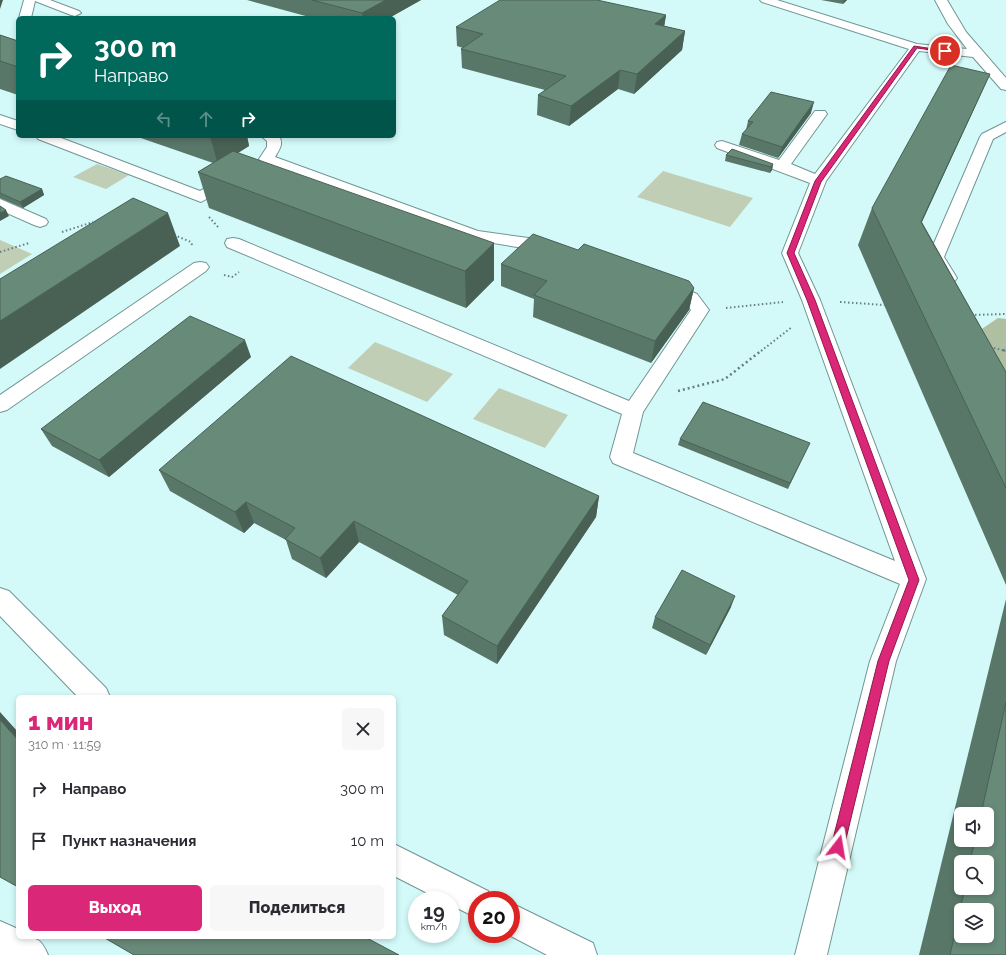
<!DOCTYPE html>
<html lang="ru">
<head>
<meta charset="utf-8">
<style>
  :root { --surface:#fff; --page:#f7f7f7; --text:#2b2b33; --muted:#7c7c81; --accent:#db2777 }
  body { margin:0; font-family:Raleway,sans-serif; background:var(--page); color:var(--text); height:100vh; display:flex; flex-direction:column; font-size:15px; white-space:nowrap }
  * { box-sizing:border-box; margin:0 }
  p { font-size:13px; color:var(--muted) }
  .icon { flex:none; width:22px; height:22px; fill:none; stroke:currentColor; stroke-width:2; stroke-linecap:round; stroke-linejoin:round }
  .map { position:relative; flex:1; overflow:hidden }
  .drawer { position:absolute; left:16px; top:695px; width:380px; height:244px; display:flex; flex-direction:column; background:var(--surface); border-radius:6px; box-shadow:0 2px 6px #0003 }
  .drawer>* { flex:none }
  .top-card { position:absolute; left:16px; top:16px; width:380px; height:122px; border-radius:6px; box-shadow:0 2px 6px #0003; background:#00695c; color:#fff; overflow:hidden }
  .buttons { position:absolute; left:954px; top:807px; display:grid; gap:8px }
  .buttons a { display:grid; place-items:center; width:40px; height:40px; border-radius:6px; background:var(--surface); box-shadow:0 2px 6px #0003; font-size:20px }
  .speed { position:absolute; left:408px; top:891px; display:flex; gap:8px; font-size:20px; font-weight:700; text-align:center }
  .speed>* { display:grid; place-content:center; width:52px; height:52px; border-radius:50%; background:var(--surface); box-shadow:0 2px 6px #0003; line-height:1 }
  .speed small { font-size:10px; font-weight:400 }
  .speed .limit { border:6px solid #d22; background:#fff; color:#111 }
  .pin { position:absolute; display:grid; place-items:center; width:34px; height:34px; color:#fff; margin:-17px; border:2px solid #fff; border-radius:50%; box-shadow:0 1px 4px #0007 }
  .me { position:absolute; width:44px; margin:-22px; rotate:14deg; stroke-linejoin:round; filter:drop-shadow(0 0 3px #0008) }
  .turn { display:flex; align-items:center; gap:14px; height:84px; padding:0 12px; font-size:18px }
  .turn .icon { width:52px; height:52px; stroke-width:2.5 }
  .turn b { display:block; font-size:28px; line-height:34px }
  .lanes { display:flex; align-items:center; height:38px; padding:0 12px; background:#0003; justify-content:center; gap:20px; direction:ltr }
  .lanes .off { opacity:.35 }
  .round { display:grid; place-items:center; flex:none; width:42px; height:42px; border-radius:6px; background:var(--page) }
  .overview { display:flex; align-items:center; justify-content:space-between; height:68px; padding:0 12px }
  h1 { font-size:24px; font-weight:800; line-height:30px; color:var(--accent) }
  .button { display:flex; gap:8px; margin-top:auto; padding:8px 12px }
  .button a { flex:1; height:46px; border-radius:6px; background:var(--accent); color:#fff; font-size:16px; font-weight:800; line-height:46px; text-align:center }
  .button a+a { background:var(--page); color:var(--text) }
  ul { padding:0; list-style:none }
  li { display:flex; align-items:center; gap:12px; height:52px; padding:0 12px }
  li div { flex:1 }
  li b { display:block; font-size:15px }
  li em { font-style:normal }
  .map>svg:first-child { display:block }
  .green { fill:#c0ceb6 }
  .forest { fill:#afc0a2 }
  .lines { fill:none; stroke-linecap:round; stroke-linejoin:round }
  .minor-casing { stroke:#719594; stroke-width:2 }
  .path-far1 { stroke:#657f7e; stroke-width:2; stroke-dasharray:1.5 2.5; stroke-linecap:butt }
  .path { stroke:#657f7e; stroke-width:2.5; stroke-dasharray:2 3; stroke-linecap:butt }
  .minor { fill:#fff; fill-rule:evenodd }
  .wall { fill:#597768; fill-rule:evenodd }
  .shaded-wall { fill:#496155 }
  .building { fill:#688a79; stroke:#496155; fill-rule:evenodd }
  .route { fill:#db2777; stroke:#8e194d }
</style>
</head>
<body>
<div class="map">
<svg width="1006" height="955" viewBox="0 0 1006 955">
  <rect width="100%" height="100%" fill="#d3faf9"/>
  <path class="green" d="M97 164 129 175 106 189 73 177Z
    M663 171 753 198 730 227 637 197Z
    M0 240 32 254 0 274Z
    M375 342 453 374 427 402 348 368Z
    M499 388 568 415 545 448 473 419Z"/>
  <path class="forest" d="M998 318 1006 319V405L964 341Z"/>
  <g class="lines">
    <defs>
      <path id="minor" d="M24 0H50L79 11 81 13 75 16 71 15 35 1 31 18H19Z
        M760 0H777L917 44 967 49 948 24 935 0H947L966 32 1006 78V90L1001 89 973 57 919 51 826 181 798 253 820 300 926 579 896 661 827 955H795L870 661 900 584 613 463 610 457 622 414 227 247 225 243 227 239 233 238 239 239 629 401 691 310 685 302 659 291 656 287 659 283 665 282 671 283 697 294 709 310 643 412 633 453 895 561 802 300 782 253 810 183 717 148 715 145 717 142 722 141 779 160 815 111H825L827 114 791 164 815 174 909 49 762 2Z
        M0 115 18 121V130L0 124Z
        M1006 122V132L993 139 944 257 957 278 954 282 948 283 942 282 928 257 980 137 982 134Z
        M36 136H56L200 191C211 185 225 173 237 176L240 179 237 182 201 202 38 139Z
        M261 136H279C284 144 279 150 275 157L478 231 543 240 559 244 561 248 559 252 553 253 469 239 261 162 259 159 267 147V141Z
        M0 199 46 219 48 222 46 225 40 227 34 225 0 210Z
        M200 262 206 263 209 267 206 271 7 410 0 412V395L194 263Z
        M0 588 9 591 106 688 110 697H78L0 616Z
        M394 844 488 891 492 900H477V918L451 905V900H441L394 876Z
        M511 903 593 943 597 955H547L507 934H511Z
        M0 921 18 929V937C36 937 41 938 48 955H0Z"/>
    </defs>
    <use href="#minor" class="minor-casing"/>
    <path class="path-far1" d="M209 217 218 227
      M62 232 93 222
      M174 235 191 242 192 245
      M0 252 29 243
      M224 275 232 277 239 272
      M840 302 885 305
      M726 308 783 302
      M971 315 1006 314
      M990 347 1006 351
      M761 351 792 327"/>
    <path class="path" d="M1003 350 1006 351
      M678 391 725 379 762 350"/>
    <use href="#minor" class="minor"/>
  </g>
  <path class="wall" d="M247 0H421L389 18H313Z
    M821 0H847L843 4Z
    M666 15 664 26 685 31 682 50 634 94 618 89 569 126 537 115 538 95 545 90 462 68 461 49 463 48 457 46 456 27Z
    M0 35 18 41V95L0 89Z
    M990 74 922 222 1006 372V585L858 245 872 208Z
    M811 113 778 158 739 145 742 134 746 130 748 121Z
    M135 136H247L249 146 238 153 494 280 466 308 209 208 198 172 213 163Z
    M726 155 773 164 772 170 770 173 725 161Z
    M0 179 42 189 44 195 23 208 0 198Z
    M578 250 694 288 689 310 651 363 533 317 534 299 501 286V264Z
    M251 357 109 477 52 446 41 429Z
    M680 439 807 449 788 489 678 445Z
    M159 470 599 496 596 517 497 664 444 635 442 616 458 595 359 542 326 578 292 559 286 540 254 523 244 533 170 491Z
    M1006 599V955H919ZM961 814H987V840H961ZM961 862H987V888H961Z
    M731 607 706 655 652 628 655 617Z"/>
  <path class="shaded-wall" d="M0 0H3L0 9Z
    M386 0H421L389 18H363L362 13Z
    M844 0H847L843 4Z
    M666 15 663 34 655 24Z
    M685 31 682 50 634 94 637 74Z
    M620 70 618 89 569 126 571 106Z
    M990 74 975 107 905 258 921 222Z
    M814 102 811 113 778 158 782 147Z
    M210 136H247L249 146 218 165Z
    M773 164 772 170 770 173 771 167Z
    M42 189 44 195 23 208 20 202Z
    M6 210 9 216 0 221V213Z
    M168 213 180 246 0 369V321Z
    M494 243V280L466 308 465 271Z
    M694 288 689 310 651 363 655 341Z
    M245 340 251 357 109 477 99 460Z
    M599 496 596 517 497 664V646Z
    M246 502 254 523 244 533 235 512Z
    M354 521 359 542 326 578 320 558Z
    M735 596 731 607 706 655 710 645Z
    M0 712 18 732V740L0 720Z"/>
  <path class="building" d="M312 0H386L362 13Z
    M500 0H597L666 15 655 24 685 31 637 74 620 70 571 106 538 95 566 76 461 49 483 34 456 27Z
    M0 35 18 41V67L0 61Z
    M951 65 990 74 921 222 1006 372V488L872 208Z
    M771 92 814 102 782 147 742 134 753 122 748 121Z
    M732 149 773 164 771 167 726 155Z
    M233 151 494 243 465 271 198 172Z
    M6 176 42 189 20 202 0 193V179Z
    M133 198 168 213 0 321V279Z
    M0 206 6 210 0 213Z
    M533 234 578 250 584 244 689 281 694 288 655 341 534 295 547 281 501 264Z
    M190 316 245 340 99 460 41 429Z
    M291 356 599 496 497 646 442 616 468 581 354 521 320 558 285 539 295 528 246 502 235 512 159 470Z
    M703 402 810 443 790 483 680 439Z
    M682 570 735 596 710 645 655 617Z
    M1006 702V955H950L965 888H987V862H970L975 840H987V814H981ZM961 910H987V936H961Z
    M0 720 18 740V887L0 877Z
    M103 937H365L399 955H134Z"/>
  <path class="route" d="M914 46 947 51 945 52 917 48 821 182 794 253 815 300 919 580 889 661 844 847 842 851 838 853 833 851 831 847 878 661 909 580 807 300 787 253 815 181Z"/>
</svg>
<div class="buttons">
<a><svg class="icon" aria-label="sound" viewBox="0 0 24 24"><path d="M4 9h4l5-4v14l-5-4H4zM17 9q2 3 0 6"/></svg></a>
<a><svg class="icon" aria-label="search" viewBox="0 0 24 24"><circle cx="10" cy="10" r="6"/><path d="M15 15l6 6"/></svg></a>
<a><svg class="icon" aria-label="layers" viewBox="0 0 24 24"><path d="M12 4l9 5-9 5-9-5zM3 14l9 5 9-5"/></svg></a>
</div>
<div class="speed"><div>19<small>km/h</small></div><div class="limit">20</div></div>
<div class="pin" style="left:945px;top:51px;background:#d93025"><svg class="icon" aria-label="arrive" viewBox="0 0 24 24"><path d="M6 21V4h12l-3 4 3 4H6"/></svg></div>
<svg class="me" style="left:838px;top:847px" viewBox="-20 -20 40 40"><path d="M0-17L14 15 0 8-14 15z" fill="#db2777" stroke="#fff" stroke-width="4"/></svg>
<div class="top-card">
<div class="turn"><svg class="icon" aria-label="right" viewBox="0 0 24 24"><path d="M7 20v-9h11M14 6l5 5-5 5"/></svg><div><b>300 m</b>Направо</div></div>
<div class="lanes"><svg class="icon off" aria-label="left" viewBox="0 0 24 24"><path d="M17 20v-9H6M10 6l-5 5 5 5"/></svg><svg class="icon off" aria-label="ahead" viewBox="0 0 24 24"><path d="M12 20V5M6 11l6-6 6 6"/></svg><svg class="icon" aria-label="right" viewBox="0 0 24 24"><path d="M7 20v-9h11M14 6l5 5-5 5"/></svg></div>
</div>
<section class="drawer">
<div class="overview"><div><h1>1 мин</h1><p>310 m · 11:59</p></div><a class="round"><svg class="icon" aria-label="close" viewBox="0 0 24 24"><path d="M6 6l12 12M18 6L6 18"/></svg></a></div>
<ul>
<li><svg class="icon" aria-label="right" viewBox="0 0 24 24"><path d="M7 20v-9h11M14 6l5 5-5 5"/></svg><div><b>Направо</b></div><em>300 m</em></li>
<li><svg class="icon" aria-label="arrive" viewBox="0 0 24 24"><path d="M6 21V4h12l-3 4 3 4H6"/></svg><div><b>Пункт назначения</b></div><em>10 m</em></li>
</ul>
<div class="button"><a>Выход</a><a>Поделиться</a></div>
</section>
</div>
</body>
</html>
